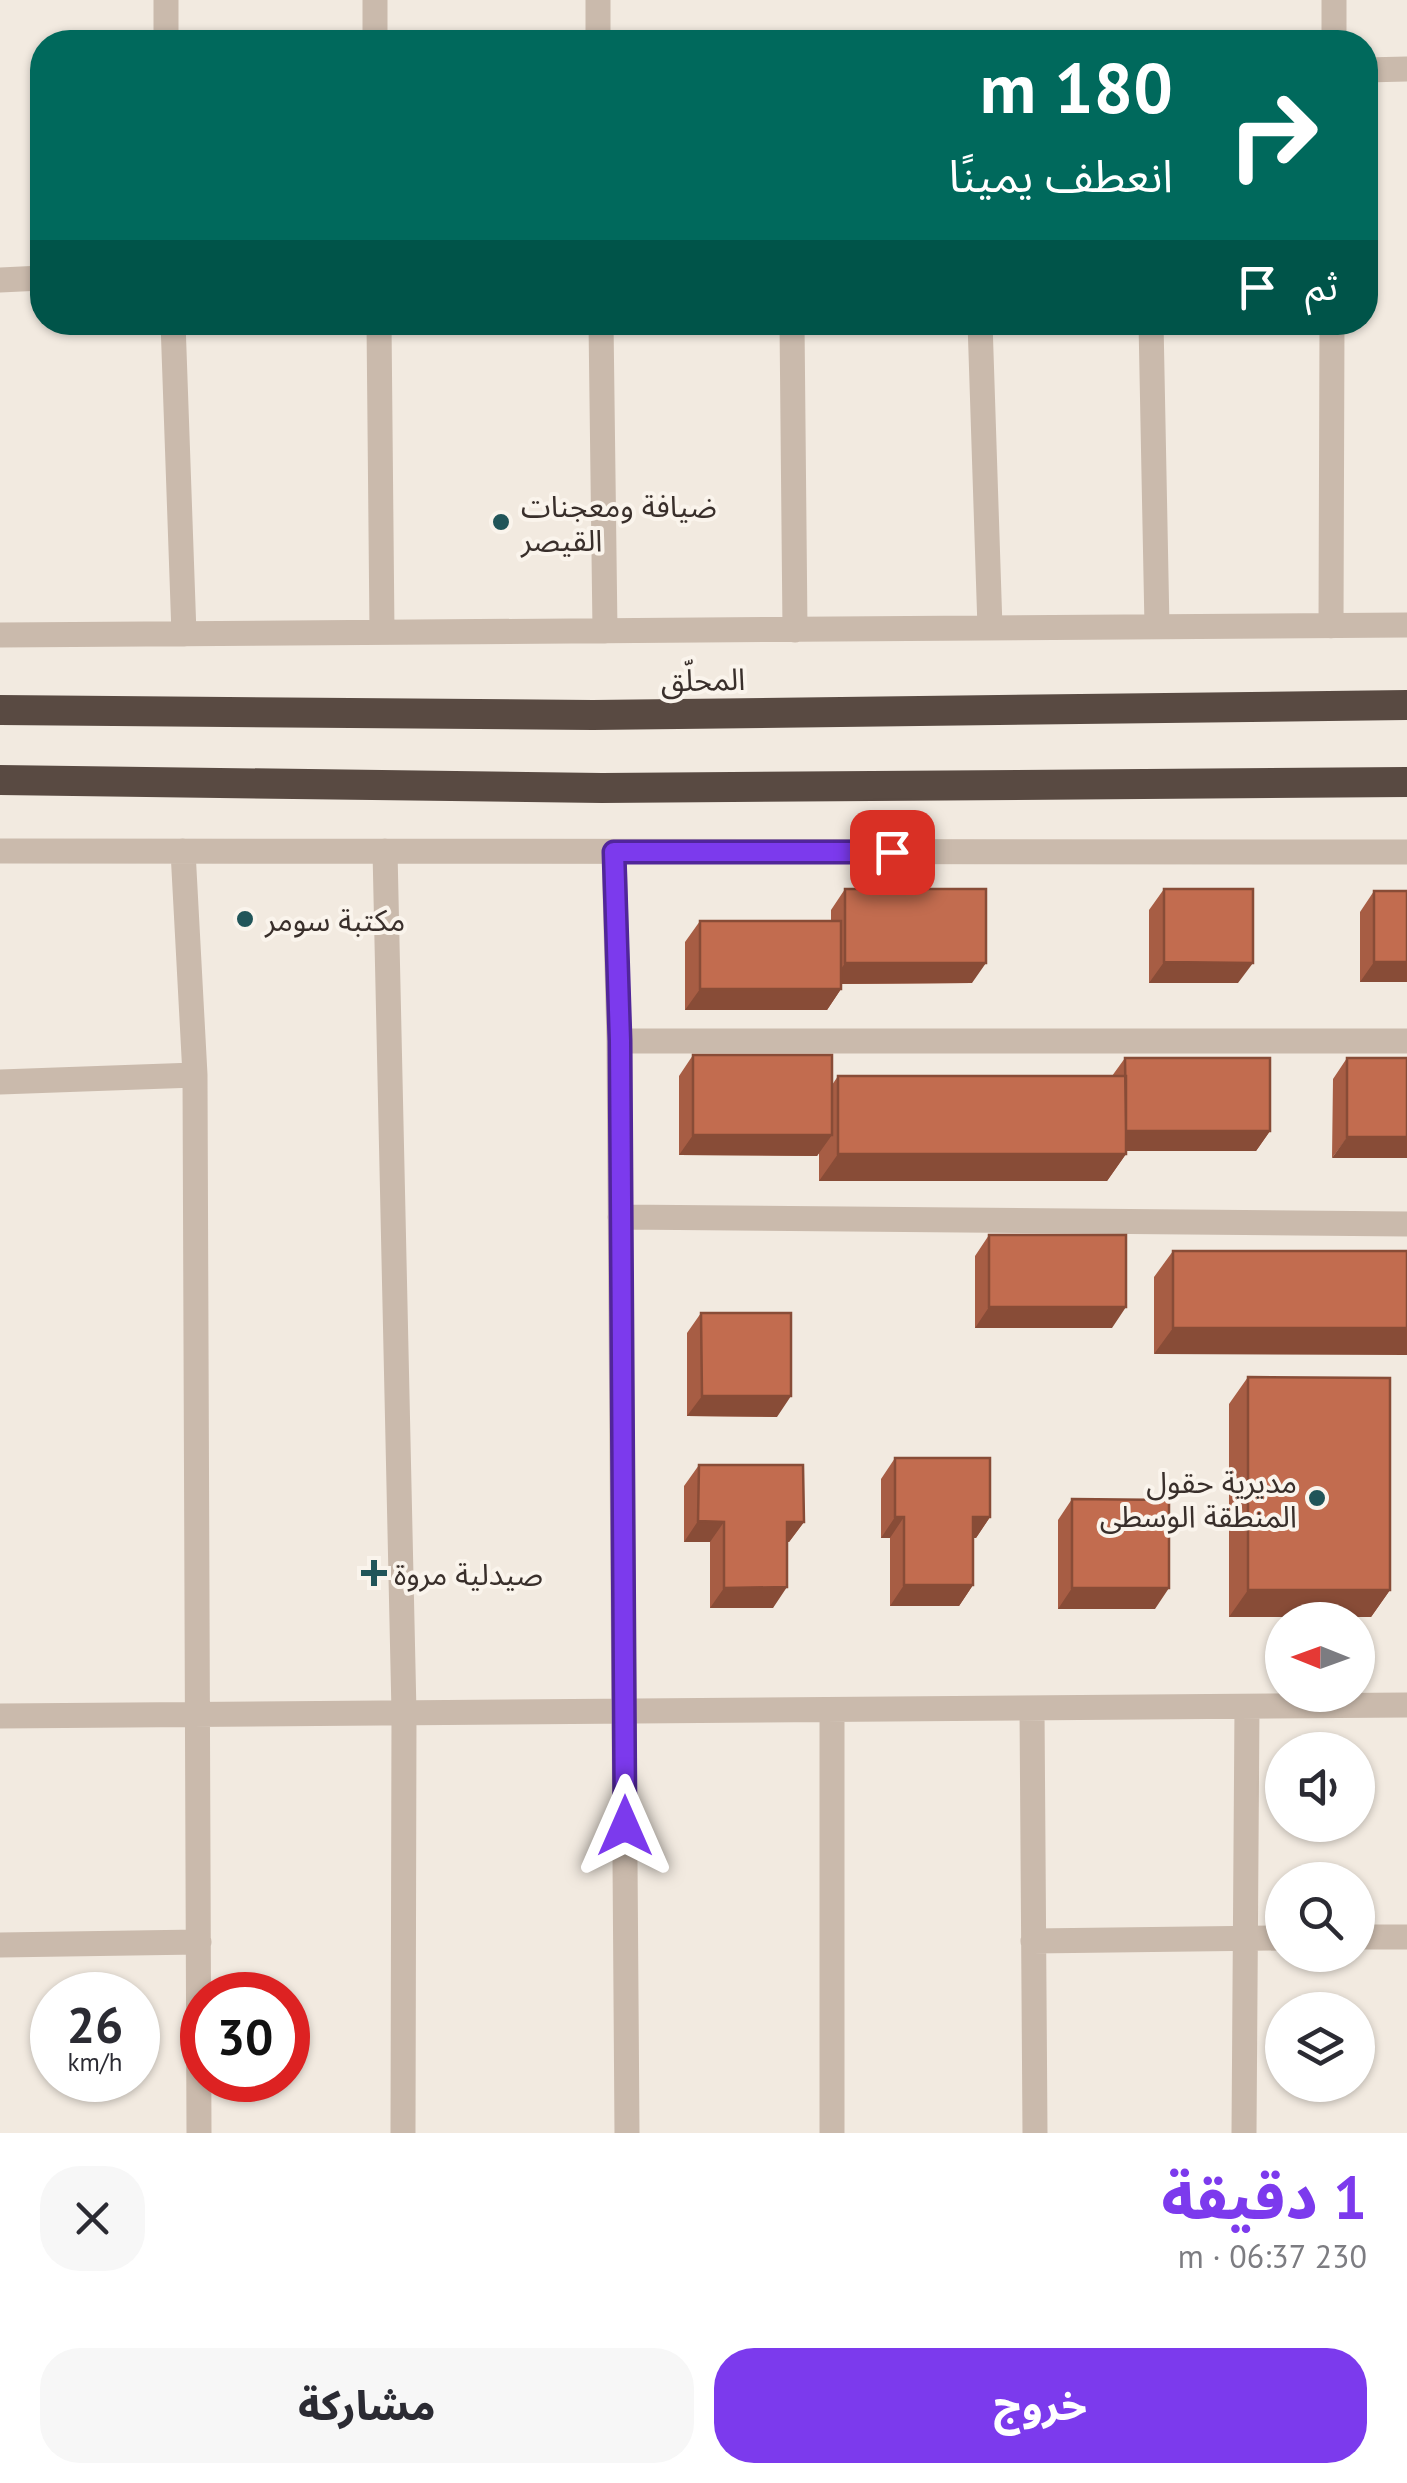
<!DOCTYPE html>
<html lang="ar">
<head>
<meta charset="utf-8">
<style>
  :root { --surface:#fff; --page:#f7f7f7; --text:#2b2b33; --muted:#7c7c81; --accent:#7c3aed }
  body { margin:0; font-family:"PT Sans","Noto Sans Arabic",sans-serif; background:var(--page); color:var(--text); direction:rtl; height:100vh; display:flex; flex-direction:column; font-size:38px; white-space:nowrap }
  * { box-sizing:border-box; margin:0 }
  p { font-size:32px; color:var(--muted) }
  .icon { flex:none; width:55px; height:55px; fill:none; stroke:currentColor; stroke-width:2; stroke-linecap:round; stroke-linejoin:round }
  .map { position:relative; height:2133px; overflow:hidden; direction:ltr }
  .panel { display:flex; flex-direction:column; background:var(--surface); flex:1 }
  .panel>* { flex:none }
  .top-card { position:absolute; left:30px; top:30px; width:1348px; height:305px; border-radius:40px; box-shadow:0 2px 8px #0004; direction:rtl; background:#00695c; color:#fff; overflow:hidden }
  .needle { width:65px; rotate:271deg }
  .controls { position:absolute; left:1265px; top:1602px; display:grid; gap:20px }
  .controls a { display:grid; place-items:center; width:110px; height:110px; border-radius:50%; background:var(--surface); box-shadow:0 2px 8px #0004; font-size:50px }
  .speed { position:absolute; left:30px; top:1972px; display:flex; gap:20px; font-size:50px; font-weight:700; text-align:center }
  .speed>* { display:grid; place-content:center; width:130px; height:130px; border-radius:50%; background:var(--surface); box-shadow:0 2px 8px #0004; line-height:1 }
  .speed small { font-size:25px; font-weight:400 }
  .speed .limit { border:15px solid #d22; background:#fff; color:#111 }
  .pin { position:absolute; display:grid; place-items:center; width:85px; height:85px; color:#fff; margin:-42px; border-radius:20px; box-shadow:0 5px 15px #0006 }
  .me { position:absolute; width:110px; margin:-55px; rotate:0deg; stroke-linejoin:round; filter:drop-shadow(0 0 8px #0008) }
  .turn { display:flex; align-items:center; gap:35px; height:210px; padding:0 40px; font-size:45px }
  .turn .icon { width:130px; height:130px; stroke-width:2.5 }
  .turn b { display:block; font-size:70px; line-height:85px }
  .then { display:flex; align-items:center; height:95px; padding:0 40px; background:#0003; gap:20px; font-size:38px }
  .round { display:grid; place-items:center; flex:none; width:105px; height:105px; border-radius:40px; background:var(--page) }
  .summary { display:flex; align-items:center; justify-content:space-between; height:170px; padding:0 40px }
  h1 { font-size:60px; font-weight:800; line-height:75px; color:var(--accent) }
  .action { display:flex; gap:20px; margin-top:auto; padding:20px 40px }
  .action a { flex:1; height:115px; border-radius:40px; background:var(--accent); color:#fff; font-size:40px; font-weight:800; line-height:115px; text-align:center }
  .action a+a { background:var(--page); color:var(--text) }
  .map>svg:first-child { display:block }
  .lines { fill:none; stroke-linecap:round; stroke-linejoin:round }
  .minor { stroke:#cabaac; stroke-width:25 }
  .highway { stroke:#594a42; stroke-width:30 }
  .wall { fill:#a75d44 }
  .shaded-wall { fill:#884c37 }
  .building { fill:#c26c4f; stroke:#884c37; stroke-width:2.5 }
  .route-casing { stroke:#51269a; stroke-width:25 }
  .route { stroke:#7c3aed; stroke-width:18 }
  .poi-dot { fill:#215559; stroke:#faf4ec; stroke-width:4 }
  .labels { text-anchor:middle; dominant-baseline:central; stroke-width:8; stroke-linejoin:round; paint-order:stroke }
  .poi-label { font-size:30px; fill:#392f2b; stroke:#faf4ec; text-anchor:start }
  .street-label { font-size:30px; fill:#392f2b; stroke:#faf4ec }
</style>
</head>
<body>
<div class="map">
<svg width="1407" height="2133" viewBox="0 0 1407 2133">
  <rect width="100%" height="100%" fill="#f2eae0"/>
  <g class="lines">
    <path class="minor" d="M166 0V42
      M375 0V42
      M598 0V42
      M1334 42V0
      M1365 70 1407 69
      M0 280 42 278
      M173 322 184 634
      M379 322 382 632
      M601 322 605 631
      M792 322 795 630
      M980 322 990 628
      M1151 322 1157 627
      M1331 626 1332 322
      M0 635 1407 625
      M0 851 1407 852
      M183 851 195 1075 199 2133
      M385 851 404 1713 403 2133
      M614 852 619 1041 627 2133
      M619 1041H1407
      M0 1082 195 1075
      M620 1217 1407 1224
      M1032 1708 1035 2133
      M832 1710V2133
      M0 1716 1407 1705
      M1358 1937H1407
      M1033 1941 1282 1938
      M0 1945 199 1942
      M1244 2133 1247 1707"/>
    <path class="highway" d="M0 710 593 715 1407 705
      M0 780 602 788 1407 782"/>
  </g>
  <path class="wall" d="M845 889 972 983 841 984V989L827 1010H685V942L700 921H831V910Z
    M1164 889 1238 983H1149V910Z
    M1374 891 1407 982H1360V912Z
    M693 1055 832 1085 838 1076H1112L1125 1058 1270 1131 1256 1151H1126V1154L1107 1181H819V1153L817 1156 679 1155V1076Z
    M1347 1058H1407L1332 1158 1333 1079Z
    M989 1235 1112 1328H975V1256Z
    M1173 1251H1407L1154 1354V1277Z
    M701 1313 777 1417 687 1416V1333Z
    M1248 1377 1390 1590 1371 1617H1229V1404Z
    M895 1458 990 1517 976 1538H973V1585L959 1606H890V1538H881V1479Z
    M699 1465 804 1522 789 1542H787L773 1608H710V1542H684V1486Z
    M1072 1499 1155 1609H1058V1520Z"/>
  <path class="shaded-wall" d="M1164 962 1253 963 1238 983H1149Z
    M1374 962H1407V982H1360Z
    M845 963H986L972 983 831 984Z
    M700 989H841L827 1010H685Z
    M1125 1131H1270L1256 1151H1110Z
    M693 1135H832L817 1156 679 1155Z
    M1347 1137H1407V1158H1332Z
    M838 1154H1126L1107 1181H819Z
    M989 1307H1126L1112 1328H975Z
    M1173 1328H1407V1355L1154 1354Z
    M702 1396H791L777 1417 687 1416Z
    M895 1517H904L890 1538H881Z
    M973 1517H990L976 1538H959Z
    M698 1521 724 1522 710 1542H684Z
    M787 1522H804L789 1542H773Z
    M904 1585H973L959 1606H890Z
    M787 1587 773 1608H710L724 1588Z
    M1072 1588H1169L1155 1609H1058Z
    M1248 1590H1390L1371 1617H1229Z"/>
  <path class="building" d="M845 889H986V963H845Z
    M1164 889H1253V963L1164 962Z
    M1374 891H1407V962H1374Z
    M700 921H841V989H700Z
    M693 1055H832V1135H693Z
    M1125 1058H1270V1131H1126Z
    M1347 1058H1407V1137H1347Z
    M838 1076H1126V1154H838Z
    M989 1235H1126V1307H989Z
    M1173 1251H1407V1328H1173Z
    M701 1313H791V1396H702Z
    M1248 1377 1390 1378V1590H1248Z
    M895 1458H990V1517H973V1585H904V1517H895Z
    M699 1465H803L804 1522H787V1587L724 1588V1522L698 1521Z
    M1072 1499 1169 1500V1588H1072Z"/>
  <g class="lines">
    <defs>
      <path id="route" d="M625 1826 620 1041 614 852H892"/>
    </defs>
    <use href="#route" class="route-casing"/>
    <use href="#route" class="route"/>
  </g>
  <g class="poi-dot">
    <circle cx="501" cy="522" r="10"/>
    <circle cx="245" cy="919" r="10"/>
    <circle cx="1317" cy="1498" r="10"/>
    <path d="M369 1558h10v10h10v10h-10v10h-10v-10h-10v-10h10z"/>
  </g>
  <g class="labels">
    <g class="poi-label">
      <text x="521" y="505">ضيافة ومعجنات<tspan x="521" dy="34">القيصر</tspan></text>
      <text x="265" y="919">مكتبة سومر</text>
      <text x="1297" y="1481" text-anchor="end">مديرية حقول<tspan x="1297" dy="34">المنطقة الوسطى</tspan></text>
      <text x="394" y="1573">صيدلية مروة</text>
    </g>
    <g class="street-label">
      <text transform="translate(703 679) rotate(-1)">المحلّق</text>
    </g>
  </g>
</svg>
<div class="controls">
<a><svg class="needle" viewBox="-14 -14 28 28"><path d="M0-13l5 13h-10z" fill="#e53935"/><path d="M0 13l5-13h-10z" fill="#7c7c81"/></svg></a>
<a><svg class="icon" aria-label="sound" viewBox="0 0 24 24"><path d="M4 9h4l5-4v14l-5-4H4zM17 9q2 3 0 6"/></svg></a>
<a><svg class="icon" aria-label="search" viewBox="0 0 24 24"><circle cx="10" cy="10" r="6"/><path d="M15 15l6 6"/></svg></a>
<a><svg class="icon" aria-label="layers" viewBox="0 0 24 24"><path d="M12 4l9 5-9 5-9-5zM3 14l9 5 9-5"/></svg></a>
</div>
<div class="speed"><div>26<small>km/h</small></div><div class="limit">30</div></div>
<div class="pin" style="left:892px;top:852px;background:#d93025"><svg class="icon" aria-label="arrive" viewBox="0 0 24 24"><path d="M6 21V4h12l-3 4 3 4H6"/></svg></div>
<svg class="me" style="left:625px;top:1826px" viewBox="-20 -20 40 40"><path d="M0-17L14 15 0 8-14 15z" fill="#7c3aed" stroke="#fff" stroke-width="4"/></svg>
<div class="top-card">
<div class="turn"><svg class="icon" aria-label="right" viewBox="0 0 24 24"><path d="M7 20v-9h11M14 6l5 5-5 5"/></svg><div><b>180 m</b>انعطف يمينًا</div></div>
<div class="then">ثم<svg class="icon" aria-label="arrive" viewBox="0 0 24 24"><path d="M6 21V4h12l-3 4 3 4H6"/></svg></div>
</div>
</div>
<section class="panel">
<div class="summary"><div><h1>1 دقيقة</h1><p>230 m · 06:37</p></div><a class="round"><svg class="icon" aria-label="close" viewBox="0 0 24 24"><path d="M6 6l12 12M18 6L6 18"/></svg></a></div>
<div class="action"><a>خروج</a><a>مشاركة</a></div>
</section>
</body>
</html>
